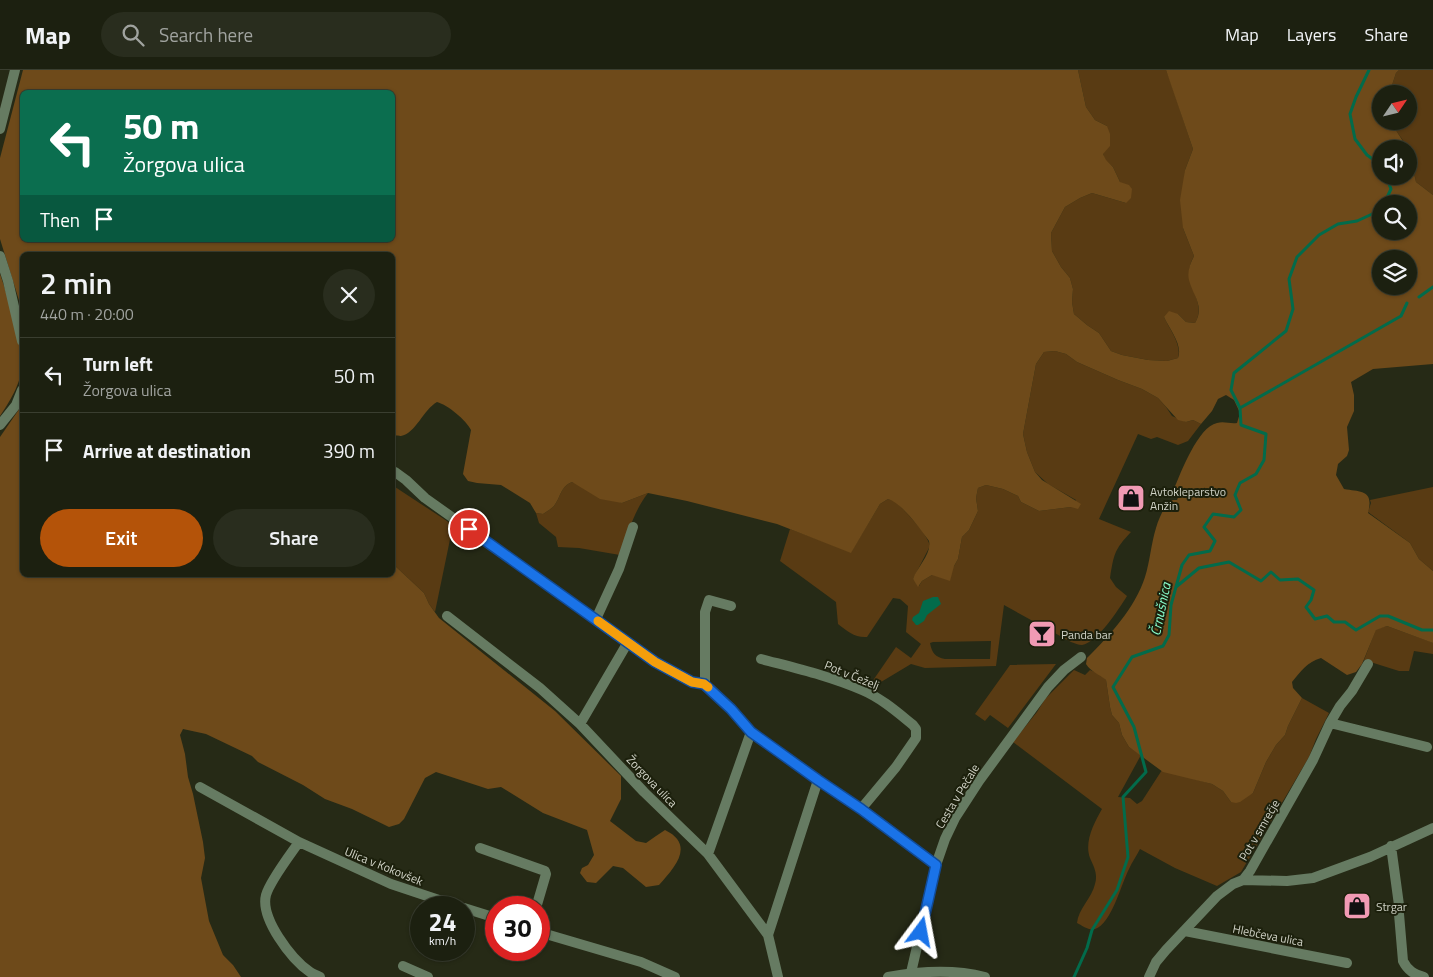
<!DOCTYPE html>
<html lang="en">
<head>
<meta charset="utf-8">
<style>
  :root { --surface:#1c2010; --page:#292d1e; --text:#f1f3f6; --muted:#a0a39f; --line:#3a3e30; --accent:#b45309 }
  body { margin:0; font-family:"Titillium Web",sans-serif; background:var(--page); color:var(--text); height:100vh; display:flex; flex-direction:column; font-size:19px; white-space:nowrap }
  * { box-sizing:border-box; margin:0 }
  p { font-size:16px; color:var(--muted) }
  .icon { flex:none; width:28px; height:28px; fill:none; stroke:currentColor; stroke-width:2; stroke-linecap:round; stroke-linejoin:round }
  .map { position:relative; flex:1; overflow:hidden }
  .details { position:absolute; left:20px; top:182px; width:375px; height:325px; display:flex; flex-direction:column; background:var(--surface); border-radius:8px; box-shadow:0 1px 4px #0004,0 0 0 1px var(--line) }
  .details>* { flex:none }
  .hud { position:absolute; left:20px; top:20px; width:375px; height:152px; border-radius:8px; box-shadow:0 1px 4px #0004,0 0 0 1px var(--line); background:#0b6e4f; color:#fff; overflow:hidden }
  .needle { width:32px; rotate:55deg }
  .tools { position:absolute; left:1372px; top:15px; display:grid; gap:10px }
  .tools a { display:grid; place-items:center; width:45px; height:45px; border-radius:50%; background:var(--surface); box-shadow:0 1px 4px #0004,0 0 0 1px var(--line); font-size:25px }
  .speed { position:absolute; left:410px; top:826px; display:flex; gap:10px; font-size:25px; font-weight:700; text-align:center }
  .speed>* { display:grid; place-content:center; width:65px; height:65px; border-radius:50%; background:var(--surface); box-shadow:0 1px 4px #0004,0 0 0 1px var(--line); line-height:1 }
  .speed small { font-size:12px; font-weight:400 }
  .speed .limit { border:8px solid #d22; background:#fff; color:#111 }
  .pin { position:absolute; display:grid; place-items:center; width:42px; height:42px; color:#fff; margin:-21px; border:2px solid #fff; border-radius:50%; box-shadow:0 1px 5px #0007 }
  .me { position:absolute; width:55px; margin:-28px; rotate:13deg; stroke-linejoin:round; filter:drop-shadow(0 0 4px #0008) }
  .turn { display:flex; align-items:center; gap:18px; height:105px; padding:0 20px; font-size:22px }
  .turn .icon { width:65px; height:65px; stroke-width:2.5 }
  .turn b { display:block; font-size:35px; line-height:42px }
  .then { display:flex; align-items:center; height:48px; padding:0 20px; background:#0003; gap:10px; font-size:19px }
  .round { display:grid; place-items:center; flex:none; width:52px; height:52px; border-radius:26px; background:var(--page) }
  .summary { display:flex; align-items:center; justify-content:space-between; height:85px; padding:0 20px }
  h1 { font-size:30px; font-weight:600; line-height:38px }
  .cta { display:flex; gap:10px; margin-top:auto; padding:10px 20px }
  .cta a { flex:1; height:58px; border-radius:30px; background:var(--accent); color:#fff; font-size:20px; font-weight:600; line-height:58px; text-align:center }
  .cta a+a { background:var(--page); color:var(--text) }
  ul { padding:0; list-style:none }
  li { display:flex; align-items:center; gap:15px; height:75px; padding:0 20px; border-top:1px solid var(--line) }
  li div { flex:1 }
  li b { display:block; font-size:19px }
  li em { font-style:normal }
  header { display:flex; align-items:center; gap:30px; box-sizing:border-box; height:70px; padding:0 25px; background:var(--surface); border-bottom:1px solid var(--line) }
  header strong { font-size:24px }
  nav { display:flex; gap:28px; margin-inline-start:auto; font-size:18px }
  .search { width:350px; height:45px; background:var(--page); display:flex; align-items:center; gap:12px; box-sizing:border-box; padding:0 18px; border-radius:28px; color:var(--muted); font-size:19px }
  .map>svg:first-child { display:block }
  .green { fill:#593b13; fill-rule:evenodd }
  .forest { fill:#6e4a1a; fill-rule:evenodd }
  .water { fill:#026b4b }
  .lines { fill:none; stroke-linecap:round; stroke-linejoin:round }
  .stream { stroke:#026b4b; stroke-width:3 }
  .minor { stroke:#667b62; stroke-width:10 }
  .tertiary { stroke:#667b62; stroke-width:10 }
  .route-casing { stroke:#114b97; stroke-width:12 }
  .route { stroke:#1a73e8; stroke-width:9 }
  .slow { stroke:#f59e0b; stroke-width:9 }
  .labels { text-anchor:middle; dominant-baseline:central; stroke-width:4; stroke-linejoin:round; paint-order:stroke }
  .poi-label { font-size:12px; fill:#d1d3c7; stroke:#1c200c; text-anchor:start }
  .street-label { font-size:12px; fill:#d1d3c7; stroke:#1c200c }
  .water-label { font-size:14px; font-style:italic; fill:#88fdcb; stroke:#1c200c }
</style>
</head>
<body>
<header>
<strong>Map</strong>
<div class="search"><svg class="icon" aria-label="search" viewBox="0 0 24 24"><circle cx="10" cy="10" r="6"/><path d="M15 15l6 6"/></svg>Search here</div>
<nav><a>Map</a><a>Layers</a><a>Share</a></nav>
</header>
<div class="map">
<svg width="1433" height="907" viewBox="0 0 1433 907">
  <rect width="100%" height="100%" fill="#262a16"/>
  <path class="green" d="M1078 0H1166L1170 10 1193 79 1185 100 1183 158 1194 186C1178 214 1209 229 1195 253L1186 252 1178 244 1164 247C1170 260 1182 275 1178 288L1167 291 1148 290 1122 285 1111 281 1099 263 1087 255 1074 244 1072 232 1073 219 1070 208 1061 197 1052 181 1051 163 1065 137 1080 128 1092 123 1126 133 1120 112 1113 97 1105 90 1103 84 1107 56 1095 50 1086 37Z
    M1399 0H1433V125L1416 112 1409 79 1390 52V51H1409V24H1389L1396 3Z
    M1055 281 1066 284 1077 292 1118 310 1142 319 1158 328 1166 337 1172 346 1186 352 1193 350 1201 354 1188 371 1178 375 1157 367 1151 369 1138 364 1099 449 1131 462C1114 480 1114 484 1110 508L1116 517 1127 526C1119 539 1097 573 1082 575 1078 575 1075 573 1071 572L1004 535 996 596 925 598 911 594 871 618 874 609 896 577 911 588 921 574 906 562 908 536 900 529 893 528 867 567C855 568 847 561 838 554L836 532 780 491 790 459 851 482 880 434 888 429 895 431C905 441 927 463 930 476L913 509 919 516 922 511 932 505 954 496 958 489 962 467 969 460 978 441 976 428 978 418 986 415 1003 419 1018 426 1021 432 1039 441 1071 437 1076 430 1048 414 1035 402 1027 382 1023 364 1036 294 1044 282ZM991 571 990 589H945C935 587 932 583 930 573L933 572Z
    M572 412 622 433 648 423C634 441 628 463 620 485L579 478 558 477 556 467 539 453 536 443 543 444C546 442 551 439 554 436 561 427 560 417 572 412Z
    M392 415 453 455 435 542 429 534 424 523 393 494Z
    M1433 417V501L1419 489 1410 473 1368 442 1371 433 1370 430Z
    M1387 556 1431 572 1433 573V584L1414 581 1409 601H1399L1364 590 1376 559Z
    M1056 594 1008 658 990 645 985 651 975 644 1010 595Z
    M1074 600 1085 605 1090 600 1100 604 1106 610 1110 637 1112 645 1119 653 1122 665 1129 677 1141 685 1118 727 1130 728 1137 734 1142 731 1162 700 1212 714 1223 721 1231 732 1253 723 1266 692 1276 675 1285 665 1288 656 1302 628 1329 643 1316 669 1309 687 1241 802 1217 816 1175 798 1140 779C1137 785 1132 792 1129 799 1122 812 1111 855 1095 859 1089 861 1083 856 1077 853 1078 839 1092 828 1095 814 1098 804 1094 797 1090 788 1084 772 1094 753 1102 739L1013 672 1037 642 1045 629Z"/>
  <path class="forest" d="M23 0H1078L1086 37 1095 50 1107 56 1110 64V76L1103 84 1106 90 1113 97 1120 112 1129 115 1132 119 1131 128 1126 133 1092 123 1080 128 1065 137 1051 163 1052 181 1061 197 1070 208 1073 219 1072 232 1074 244 1087 255 1099 263 1111 281 1122 285 1148 290 1167 291 1178 288C1183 275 1170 260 1164 247L1169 241 1178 244 1186 252 1195 253C1205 236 1193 226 1189 210 1187 202 1190 194 1194 186L1183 158 1180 130 1185 100 1193 79 1166 0H1399L1396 3 1389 24H1381V51H1390L1408 79H1381V106H1409V81L1416 112 1433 125V294L1373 299 1351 312 1354 325V341L1347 357 1349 380 1347 386 1338 394 1336 405 1344 419C1362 422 1374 420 1368 443L1410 473 1419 489 1433 501V573L1387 556 1376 560 1362 594 1356 602 1347 605 1321 588C1307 592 1301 601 1292 612L1293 618 1302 628 1288 656 1285 665 1276 675 1266 692 1253 723 1240 732 1236 733 1231 732 1223 721 1212 714 1163 702 1129 677 1122 665 1119 653 1112 645 1110 637 1106 610C1099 604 1091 602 1086 594L1087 588C1110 565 1135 538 1145 507 1150 491 1151 474 1156 458 1159 447 1164 439 1169 430H1177L1180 423 1174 419C1181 402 1198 357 1217 353 1224 351 1230 354 1237 353L1240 343 1234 330 1226 325 1218 329 1212 341 1201 354 1193 350 1186 352 1178 350 1158 328 1142 319 1118 310 1077 292 1066 284 1055 281 1044 282 1036 294 1023 364 1027 382 1035 402 1042 410 1081 434 1078 439 1071 437 1039 441 1021 432 1018 426 1003 419 986 415 978 418 976 428 978 441 969 460 962 467 958 489 954 496 950 511 932 505 922 511 918 517 913 509C917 497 932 484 929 471 920 459 902 433 888 429L880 434 851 483 777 454 687 431 648 423 622 433 600 429 572 412C560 417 561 427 554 436 551 439 546 442 543 444L536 443 530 433 501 415 477 413 468 411 463 404 471 360C466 350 448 335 437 332 424 339 415 364 401 366 400 366 393 365 393 365L392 185H22V240L0 169V88ZM22 22H392V170H22ZM1381 134H1409V161H1381ZM1381 189H1409V216H1381Z
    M0 204C6 221 11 238 15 256 19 269 24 283 22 297 21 313 9 333 0 346Z
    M22 335V505H392L393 494 424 523 429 534 439 548 555 641 621 706V729L610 751 636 771 646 773 656 766 665 760C696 775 674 798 659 815L646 817 623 798 613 796 596 813 587 812 580 803 582 798 588 795 594 785 587 760 543 743 501 717 488 719 436 702 425 708 404 749 399 754 389 757 352 739 325 729 303 715 258 692 252 686 206 664 183 659 180 665 185 684 188 707 193 724 203 772 205 788 201 808 209 851 223 885 233 895 241 907H0V367Z"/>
  <path class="water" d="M933 527H938L941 534 927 545 924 551 918 555H916L912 550 913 547 919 543 923 531Z"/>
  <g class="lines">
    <path class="stream" d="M1369 0 1356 27 1350 44 1355 69 1367 85 1381 95
      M1384 134 1391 119 1386 106
      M1419 227 1433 217
      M1240 338 1401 246 1407 233
      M1176 517 1199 498 1229 492 1261 511 1271 502 1280 510 1298 509 1314 520 1311 530 1306 537 1315 549 1327 546 1334 552H1345L1356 560 1380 546H1388L1422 560H1433
      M1074 907 1087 878 1092 860 1117 820 1128 787 1123 727 1146 702 1134 657 1113 617 1132 587 1163 576 1169 565 1171 535 1182 495 1189 485 1210 481 1215 471 1204 457 1213 444 1234 447 1241 440 1235 425 1240 413 1256 404 1264 390 1266 364 1241 355 1240 338 1231 320 1234 303 1286 261 1293 239 1289 209 1297 187 1319 165 1338 154 1357 151 1381 140"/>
    <path class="minor" d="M395 402 406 410 425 428 655 592 692 612 705 614 731 639 751 662 818 710 861 739 936 795
      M447 546 540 618 580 654 644 722 708 784 768 865 778 907
      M596 549 619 499 633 457
      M761 589C795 598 830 606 862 620 881 628 897 642 913 655L916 659V668L896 697 861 739
      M705 614V542L709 530 731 536
      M1330 653 1427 677
      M580 654 628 572
      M200 717 299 772
      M1391 776 1399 835
      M480 778 545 801 546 804 536 838
      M708 784 751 662
      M1243 810 1287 811 1313 808 1370 787 1433 758
      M464 838 496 848
      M1399 844 1403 891C1408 901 1414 904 1424 907
      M1185 861 1347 893
      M539 862 641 892 675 907
      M768 865 818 710
      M403 896 428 907
      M320 907C317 905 313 904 310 902 291 889 260 848 266 825 270 811 290 785 299 772L391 814 463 838
      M910 907 936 795 945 769 955 748 979 711 1048 617 1064 600 1081 587
      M1149 907 1156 892 1166 880 1217 826 1233 814 1243 810 1250 801 1313 690 1330 653 1340 636 1352 621 1368 594"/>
    <path class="tertiary" d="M0 59 15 0
      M0 186 8 211 22 271
      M0 355 16 335 22 320
      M888 907C920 901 954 899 985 907"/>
  </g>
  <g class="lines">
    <defs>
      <path id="route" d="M469 459 655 592 692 612 704 614 731 639 751 662 818 710 861 739 936 795 921 862"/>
    </defs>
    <use href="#route" class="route-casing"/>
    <use href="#route" class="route"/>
    <path class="slow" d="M598 551 655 592 692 612 704 614 708 617"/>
  </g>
  <defs>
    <symbol id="shop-square" viewBox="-11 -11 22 22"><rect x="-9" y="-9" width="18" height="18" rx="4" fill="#f19ab4" stroke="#1c200c"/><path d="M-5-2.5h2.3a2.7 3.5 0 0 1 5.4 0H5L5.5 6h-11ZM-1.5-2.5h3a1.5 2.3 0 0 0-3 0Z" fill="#111"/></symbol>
    <symbol id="bar-square" viewBox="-11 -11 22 22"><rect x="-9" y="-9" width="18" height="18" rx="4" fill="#f19ab4" stroke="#1c200c"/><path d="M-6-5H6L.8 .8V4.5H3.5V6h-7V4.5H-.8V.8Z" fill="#111"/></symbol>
  </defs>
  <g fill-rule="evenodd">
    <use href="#shop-square" x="1115" y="412" width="32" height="32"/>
    <use href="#bar-square" x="1026" y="548" width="32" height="32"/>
    <use href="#shop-square" x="1341" y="820" width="32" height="32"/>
  </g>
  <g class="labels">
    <g class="poi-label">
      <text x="1150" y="421">Avtokleparstvo<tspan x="1150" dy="14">Anžin</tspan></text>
      <text x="1061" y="564">Panda bar</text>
      <text x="1376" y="836">Strgar</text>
    </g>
    <g class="street-label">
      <text transform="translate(852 605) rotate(22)">Pot v Čeželj</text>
      <text transform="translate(652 711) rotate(46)">Žorgova ulica</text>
      <text transform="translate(957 726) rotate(-59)">Cesta v Pečale</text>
      <text transform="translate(1259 760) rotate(-60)">Pot v smrečje</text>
      <text transform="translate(384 796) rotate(22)">Ulica v Kokovšek</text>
      <text transform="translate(1268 865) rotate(11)">Hlebčeva ulica</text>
    </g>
    <g class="water-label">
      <text transform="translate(1160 539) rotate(-78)">Črnušnica</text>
    </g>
  </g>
</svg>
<div class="tools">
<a><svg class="needle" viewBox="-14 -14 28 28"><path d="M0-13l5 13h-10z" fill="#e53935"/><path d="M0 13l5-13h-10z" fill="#a0a39f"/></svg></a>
<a><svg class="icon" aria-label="sound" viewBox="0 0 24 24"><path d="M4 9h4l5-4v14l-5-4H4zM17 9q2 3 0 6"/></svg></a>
<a><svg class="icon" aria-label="search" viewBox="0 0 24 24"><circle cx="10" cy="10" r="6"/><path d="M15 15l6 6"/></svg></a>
<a><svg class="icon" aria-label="layers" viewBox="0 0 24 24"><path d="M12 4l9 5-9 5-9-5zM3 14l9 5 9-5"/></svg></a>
</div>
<div class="speed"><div>24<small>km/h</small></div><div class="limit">30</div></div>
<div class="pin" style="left:469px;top:459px;background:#d93025"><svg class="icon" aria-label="arrive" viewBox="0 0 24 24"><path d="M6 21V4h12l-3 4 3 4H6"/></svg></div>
<svg class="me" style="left:921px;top:862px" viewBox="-20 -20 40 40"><path d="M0-17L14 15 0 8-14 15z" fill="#1a73e8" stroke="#fff" stroke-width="4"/></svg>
<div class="hud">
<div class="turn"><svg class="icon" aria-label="left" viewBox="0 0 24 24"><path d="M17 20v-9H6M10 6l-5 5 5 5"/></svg><div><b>50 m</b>Žorgova ulica</div></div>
<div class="then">Then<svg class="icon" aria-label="arrive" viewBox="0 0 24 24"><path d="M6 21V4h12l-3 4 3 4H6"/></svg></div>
</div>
<section class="details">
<div class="summary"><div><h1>2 min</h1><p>440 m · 20:00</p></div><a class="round"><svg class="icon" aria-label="close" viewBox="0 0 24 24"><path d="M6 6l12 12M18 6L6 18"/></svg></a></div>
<ul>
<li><svg class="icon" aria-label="left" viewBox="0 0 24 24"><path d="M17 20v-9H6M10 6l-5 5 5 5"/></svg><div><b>Turn left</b><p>Žorgova ulica</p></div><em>50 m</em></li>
<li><svg class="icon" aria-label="arrive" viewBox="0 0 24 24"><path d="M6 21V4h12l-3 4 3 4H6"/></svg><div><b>Arrive at destination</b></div><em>390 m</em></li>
</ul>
<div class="cta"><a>Exit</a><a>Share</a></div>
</section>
</div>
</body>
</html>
